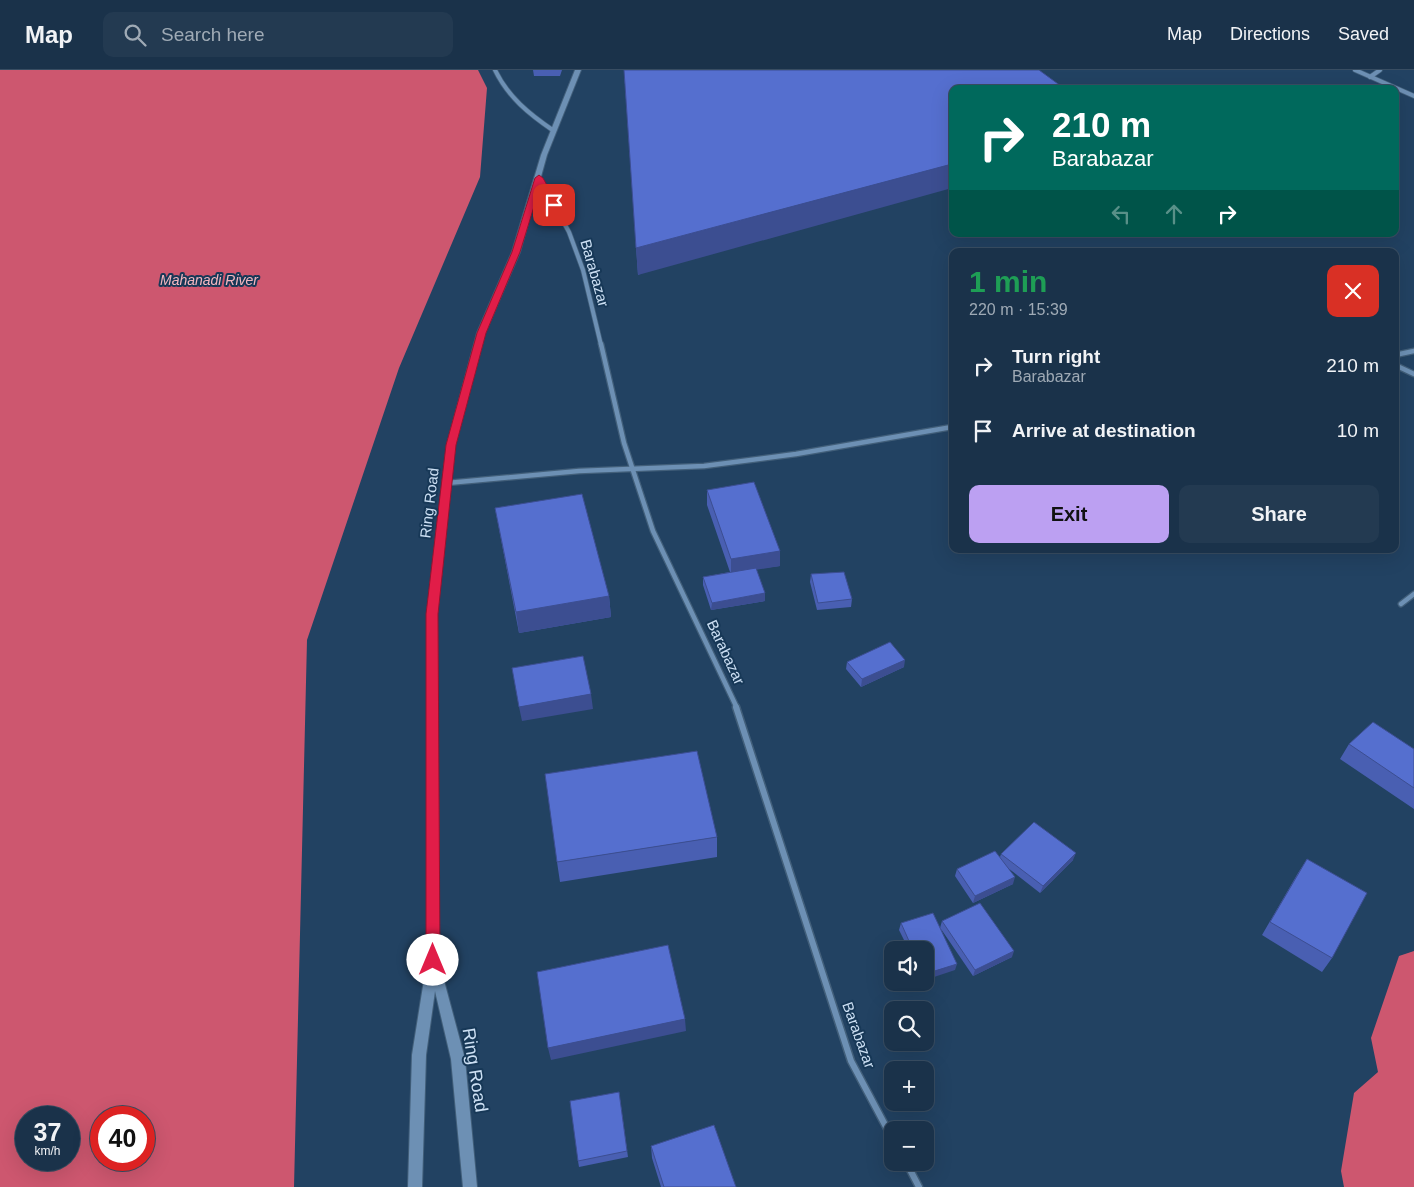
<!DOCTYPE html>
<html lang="en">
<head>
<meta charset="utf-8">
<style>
  :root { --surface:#1a324a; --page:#233a51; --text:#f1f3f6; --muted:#9faab5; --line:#384d62; --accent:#bca0f2 }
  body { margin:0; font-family:Arial,sans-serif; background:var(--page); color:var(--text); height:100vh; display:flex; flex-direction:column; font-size:19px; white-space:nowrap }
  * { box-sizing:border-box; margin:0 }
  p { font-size:16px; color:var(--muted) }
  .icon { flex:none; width:28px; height:28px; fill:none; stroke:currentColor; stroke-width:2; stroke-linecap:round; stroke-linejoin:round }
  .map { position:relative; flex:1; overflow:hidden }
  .panel { position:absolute; left:949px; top:178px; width:450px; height:305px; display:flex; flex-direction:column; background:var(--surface); border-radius:10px; box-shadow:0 5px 20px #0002,0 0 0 1px var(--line) }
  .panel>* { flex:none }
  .hud { position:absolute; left:949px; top:15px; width:450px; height:152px; border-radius:10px; box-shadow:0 5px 20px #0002,0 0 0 1px var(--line); background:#00695c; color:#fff; overflow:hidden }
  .controls { position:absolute; left:884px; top:871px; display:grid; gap:10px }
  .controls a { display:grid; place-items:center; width:50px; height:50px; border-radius:10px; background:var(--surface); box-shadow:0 5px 20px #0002,0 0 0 1px var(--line); font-size:25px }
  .speed { position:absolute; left:15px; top:1036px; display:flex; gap:10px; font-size:25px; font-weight:700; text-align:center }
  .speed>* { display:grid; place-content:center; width:65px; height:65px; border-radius:50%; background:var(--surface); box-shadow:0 5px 20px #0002,0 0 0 1px var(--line); line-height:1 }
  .speed small { font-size:12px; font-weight:400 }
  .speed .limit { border:8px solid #d22; background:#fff; color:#111 }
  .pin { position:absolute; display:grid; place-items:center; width:42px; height:42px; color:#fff; margin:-21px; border-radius:10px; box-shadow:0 2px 8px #0006 }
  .me { position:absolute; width:55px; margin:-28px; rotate:0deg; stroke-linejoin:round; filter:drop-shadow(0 0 4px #0008) }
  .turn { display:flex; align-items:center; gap:18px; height:105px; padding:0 20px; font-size:22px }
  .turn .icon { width:65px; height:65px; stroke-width:2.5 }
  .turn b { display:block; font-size:35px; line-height:42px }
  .lanes { display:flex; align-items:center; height:48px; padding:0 20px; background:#0003; justify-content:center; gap:25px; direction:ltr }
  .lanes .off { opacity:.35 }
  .round { display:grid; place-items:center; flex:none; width:52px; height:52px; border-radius:10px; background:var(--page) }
  .headline { display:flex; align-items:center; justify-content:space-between; height:85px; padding:0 20px }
  h1 { font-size:30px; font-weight:700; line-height:38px; color:#1e9e55 }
  .primary-button { display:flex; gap:10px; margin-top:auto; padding:10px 20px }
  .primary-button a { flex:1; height:58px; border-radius:10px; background:var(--accent); color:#111; font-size:20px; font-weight:700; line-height:58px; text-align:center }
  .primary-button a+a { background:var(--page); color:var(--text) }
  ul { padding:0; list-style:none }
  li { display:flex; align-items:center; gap:15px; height:65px; padding:0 20px }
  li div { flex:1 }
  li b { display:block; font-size:19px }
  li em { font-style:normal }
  header { display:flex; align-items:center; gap:30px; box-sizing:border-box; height:70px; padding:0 25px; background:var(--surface); border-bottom:1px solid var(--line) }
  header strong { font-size:24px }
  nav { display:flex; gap:28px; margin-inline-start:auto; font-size:18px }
  .search { width:350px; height:45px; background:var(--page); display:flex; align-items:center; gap:12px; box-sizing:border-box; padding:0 18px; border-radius:10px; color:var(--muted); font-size:19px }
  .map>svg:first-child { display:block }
  .water { fill:#cd576f; fill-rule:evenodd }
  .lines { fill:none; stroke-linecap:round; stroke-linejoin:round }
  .street-far2-casing { stroke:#425f7a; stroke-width:5.5 }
  .street-far1-casing { stroke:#425f7a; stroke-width:7 }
  .street-casing { stroke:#425f7a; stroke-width:9 }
  .secondary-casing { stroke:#425f7a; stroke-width:2 }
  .street-far2 { stroke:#6d90b4; stroke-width:4 }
  .street-far1 { stroke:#6d90b4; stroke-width:4.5 }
  .street { stroke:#6d90b4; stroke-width:6 }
  .secondary { fill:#6d90b4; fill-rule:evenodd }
  .wall { fill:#495fb2 }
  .shaded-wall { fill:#3c4e91 }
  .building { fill:#556fcf; stroke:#3c4e91 }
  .route { fill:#e11d48; stroke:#92132f }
  .labels { text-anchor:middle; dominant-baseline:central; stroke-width:4; stroke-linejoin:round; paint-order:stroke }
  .far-water-label { font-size:14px; font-style:italic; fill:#f5b7bf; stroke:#173857 }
  .street-label { font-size:15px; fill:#cde0f4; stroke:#173857 }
  .near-street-label { font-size:18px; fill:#cde0f4; stroke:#173857 }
</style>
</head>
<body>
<header>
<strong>Map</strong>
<div class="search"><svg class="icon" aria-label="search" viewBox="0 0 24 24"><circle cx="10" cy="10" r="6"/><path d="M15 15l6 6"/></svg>Search here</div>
<nav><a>Map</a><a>Directions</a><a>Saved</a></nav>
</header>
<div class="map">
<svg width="1414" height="1117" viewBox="0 0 1414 1117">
  <rect width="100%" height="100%" fill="#224262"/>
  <path class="water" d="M0 0H478L487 18 480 107 399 298 307 570 294 1117H0ZM26 1048H69V1090H26ZM101 1048H144V1090H101Z
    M1414 881V1117H1344L1341 1101 1354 1023 1378 1002 1371 968 1399 886Z"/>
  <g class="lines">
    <defs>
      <path id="street-far2" d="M495 0C508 27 529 44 554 61
        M1355 0 1414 26
        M1370 7 1380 0
        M539 108 569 162 583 200 601 275"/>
      <path id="street-far1" d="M601 274 624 373 653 461 737 638
        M1395 285 1414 281
        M1395 295 1414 304
        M447 413 579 401 704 396 796 384 952 357
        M1401 534 1414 524"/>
      <path id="street" d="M736 637 851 991 892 1068
        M906 1092 919 1117"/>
      <path id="secondary" d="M575 0H581L547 85 520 182 485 263 455 375 437 544 439 892 465 989 477 1117H463L451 989 435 921 426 985 422 1117H408L412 985 427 891V544L447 375 477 263 512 182 541 85Z"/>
    </defs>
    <use href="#street-far2" class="street-far2-casing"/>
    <use href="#street-far1" class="street-far1-casing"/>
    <use href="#street" class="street-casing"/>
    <use href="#secondary" class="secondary-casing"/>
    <use href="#street-far2" class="street-far2"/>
    <use href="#street-far1" class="street-far1"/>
    <use href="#street" class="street"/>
    <use href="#secondary" class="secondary"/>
  </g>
  <path class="wall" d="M533 0H562L560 6H534Z
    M624 0H1039L638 205Z
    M707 420 780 496 756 499 765 531 711 540 703 515V507L730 502 707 435Z
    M495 438 609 526 611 547 519 563Z
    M811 504 852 529 851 537 817 540 810 512Z
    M847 592 904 597 861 617 846 599Z
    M1349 674 1414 679V739L1340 689Z
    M717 767V787L560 812 557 792Z
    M1001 784 1073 790 1040 823 1008 798 1013 814 973 833 955 806 957 799 1000 787Z
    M1307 789 1332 888 1322 902 1262 865 1298 803Z
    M942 851 1012 887 973 906 941 859 955 900 925 880H909L899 860 901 853 940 858Z
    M619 1022 628 1087 579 1097 578 1091Z
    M651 1076 736 1117H661L652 1088Z"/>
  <path class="shaded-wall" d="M952 94V118L638 205 636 178Z
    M780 481V496L731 504V489Z
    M765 523V531L711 540 712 533Z
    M609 526 611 547 519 563 516 542Z
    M905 590 904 597 861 617 862 609Z
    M591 624 593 639 522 651 519 637Z
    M1076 783 1073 790 1040 823 1043 816Z
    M1015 807 1013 814 973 833 975 826Z
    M1014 881 1012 887 973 906 975 900Z
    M957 894 955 900 925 910V904Z
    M685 949 686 961 551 990 548 978Z"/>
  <path class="building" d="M624 0H1039L1065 19H952V94L636 178Z
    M754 412 780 481 731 489 707 420Z
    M582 424 609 526 516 542 495 438Z
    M756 498 765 523 712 533 703 507Z
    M844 502 852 529 818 533 811 504Z
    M890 572 905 590 862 609 847 592Z
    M583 586 591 624 519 637 512 598Z
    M1373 652 1414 679V718L1349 674Z
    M697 681 717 767 557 792 545 704Z
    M1034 752 1076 783 1043 816 1001 784Z
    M995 781 1015 807 975 826 957 799Z
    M1307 789 1367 823 1332 888 1270 852Z
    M980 833 1014 881 975 900 942 851Z
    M933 843 957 894 925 904V880H913L901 853Z
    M668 875 685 949 548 978 537 902Z
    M619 1022 627 1081 578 1091 570 1031Z
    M714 1055 736 1117H664L651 1076Z"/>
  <path class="route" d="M539 105 543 108 558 135 551 137 540 117 520 182 486 263 456 375 438 544 440 890 438 895 433 897 428 895 426 890V544L446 375 477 263 512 182 535 108Z"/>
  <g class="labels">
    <g class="far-water-label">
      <text x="209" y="210">Mahanadi River</text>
    </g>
    <g class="street-label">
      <text transform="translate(595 203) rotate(74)">Barabazar</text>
      <text transform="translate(429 433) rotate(-83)">Ring Road</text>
      <text transform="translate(726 582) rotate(65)">Barabazar</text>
      <text transform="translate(859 965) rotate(70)">Barabazar</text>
    </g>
    <g class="near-street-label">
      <text transform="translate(475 1000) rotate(81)">Ring Road</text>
    </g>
  </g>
</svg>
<div class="controls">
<a><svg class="icon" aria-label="sound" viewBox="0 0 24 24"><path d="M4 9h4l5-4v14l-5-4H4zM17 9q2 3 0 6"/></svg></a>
<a><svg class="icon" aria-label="search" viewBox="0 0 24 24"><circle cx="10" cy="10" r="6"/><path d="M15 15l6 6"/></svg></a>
<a>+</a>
<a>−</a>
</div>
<div class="speed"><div>37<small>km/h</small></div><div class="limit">40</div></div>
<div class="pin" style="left:554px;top:135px;background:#d93025"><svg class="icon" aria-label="arrive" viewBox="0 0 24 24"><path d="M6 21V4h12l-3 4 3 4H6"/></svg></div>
<svg class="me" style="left:433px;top:890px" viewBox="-20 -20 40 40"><circle r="19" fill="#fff"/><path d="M0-13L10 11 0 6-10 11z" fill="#e11d48"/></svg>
<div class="hud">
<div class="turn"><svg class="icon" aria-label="right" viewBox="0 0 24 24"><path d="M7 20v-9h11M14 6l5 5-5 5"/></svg><div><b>210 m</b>Barabazar</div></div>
<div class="lanes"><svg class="icon off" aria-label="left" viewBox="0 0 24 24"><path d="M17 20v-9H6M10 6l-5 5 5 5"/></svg><svg class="icon off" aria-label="ahead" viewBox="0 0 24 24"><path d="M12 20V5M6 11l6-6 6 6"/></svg><svg class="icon" aria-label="right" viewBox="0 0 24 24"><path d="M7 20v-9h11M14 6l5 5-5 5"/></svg></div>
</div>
<section class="panel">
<div class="headline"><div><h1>1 min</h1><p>220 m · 15:39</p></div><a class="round" style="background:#d93025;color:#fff"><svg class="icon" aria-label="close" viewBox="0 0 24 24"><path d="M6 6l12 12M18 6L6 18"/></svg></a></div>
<ul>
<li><svg class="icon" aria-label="right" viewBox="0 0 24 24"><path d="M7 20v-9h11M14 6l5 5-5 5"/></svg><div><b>Turn right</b><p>Barabazar</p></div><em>210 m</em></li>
<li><svg class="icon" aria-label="arrive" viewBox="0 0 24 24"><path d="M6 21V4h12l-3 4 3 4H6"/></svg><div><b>Arrive at destination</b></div><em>10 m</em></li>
</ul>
<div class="primary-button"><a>Exit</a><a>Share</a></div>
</section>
</div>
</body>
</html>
